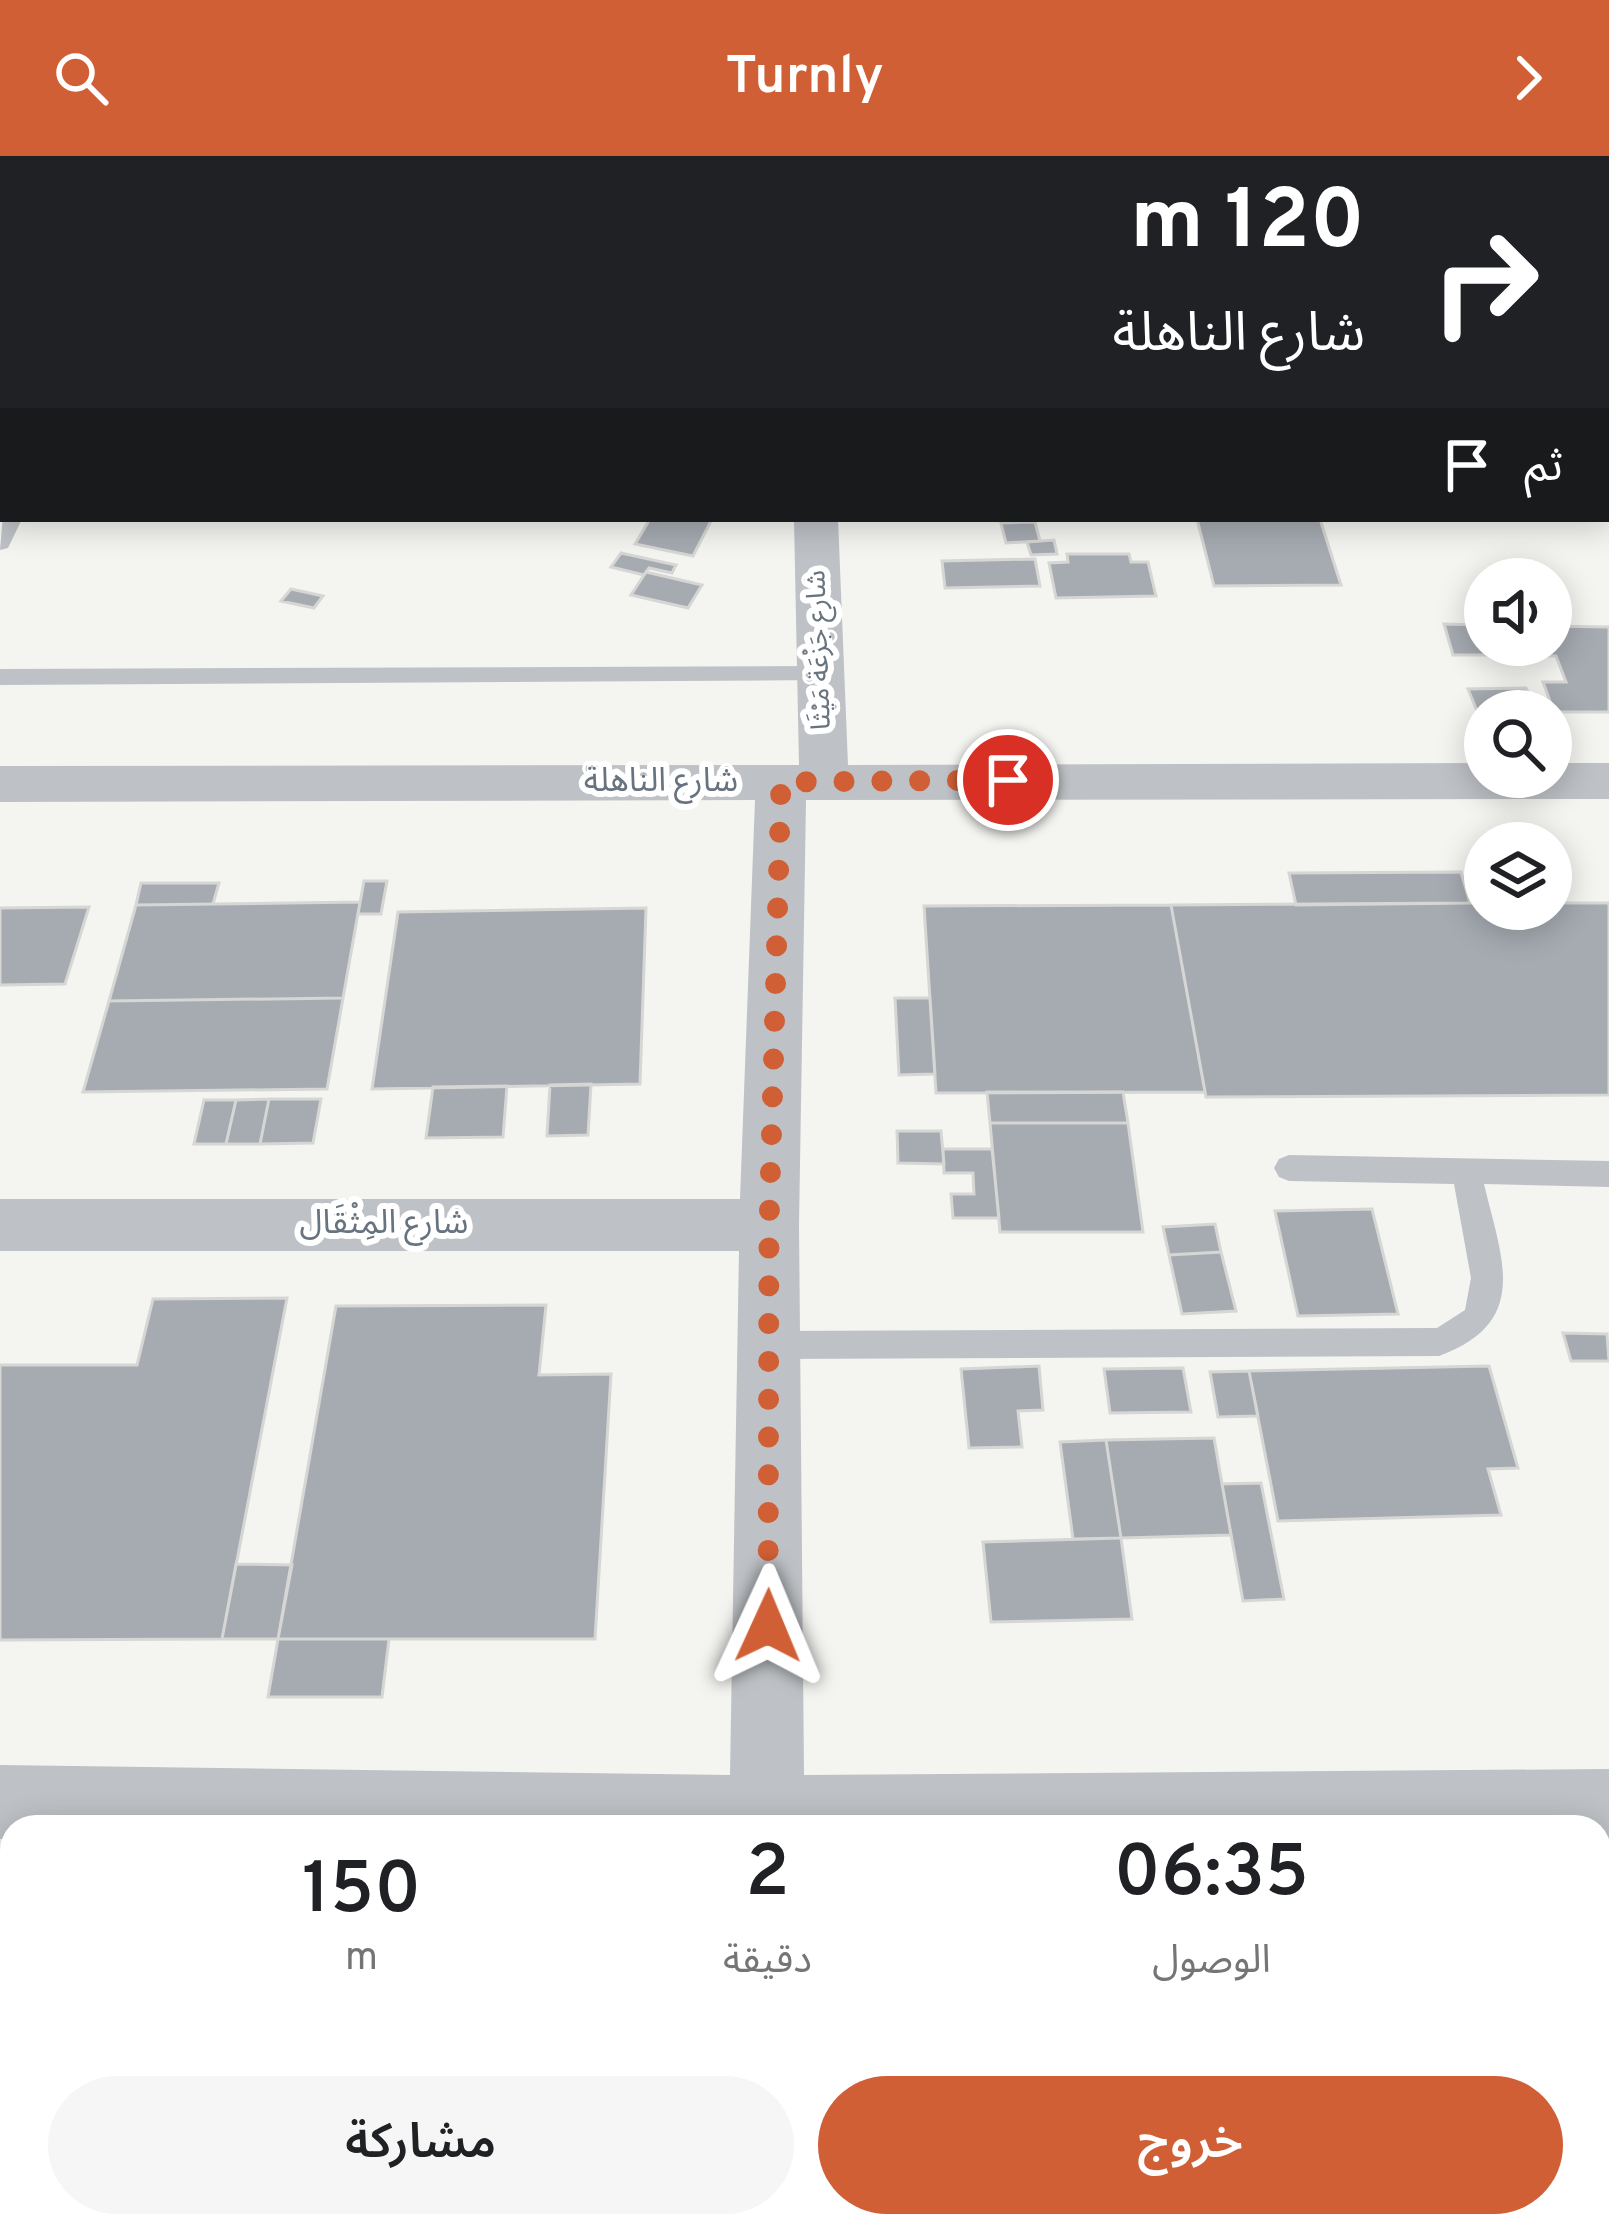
<!DOCTYPE html>
<html lang="ar">
<head>
<meta charset="utf-8">
<style>
  :root { --surface:#fff; --page:#f6f6f6; --text:#202124; --muted:#757577; --accent:#d15f35 }
  body { margin:0; font-family:Overpass,"Noto Sans Arabic",sans-serif; background:var(--page); color:var(--text); direction:rtl; height:100vh; display:flex; flex-direction:column; font-size:45px; white-space:nowrap }
  * { box-sizing:border-box; margin:0 }
  p { font-size:39px; color:var(--muted) }
  .icon { flex:none; width:66px; height:66px; fill:none; stroke:currentColor; stroke-width:2; stroke-linecap:round; stroke-linejoin:round }
  .map { position:relative; flex:1; overflow:hidden; direction:ltr }
  .side { position:absolute; left:0px; top:1659px; width:1611px; height:423px; display:flex; flex-direction:column; background:var(--surface); border-radius:36px 36px 0 0; box-shadow:0 6px 30px #0003; direction:rtl }
  .side>* { flex:none }
  .banner { position:absolute; left:0px; top:0px; width:1611px; height:366px; box-shadow:0 6px 30px #0003; direction:rtl; background:#202124; color:#fff; overflow:hidden }
  .buttons { position:absolute; left:1464px; top:402px; display:grid; gap:24px }
  .buttons a { display:grid; place-items:center; width:108px; height:108px; border-radius:50%; background:var(--surface); box-shadow:0 6px 30px #0003; font-size:60px }
  .pin { position:absolute; display:grid; place-items:center; width:102px; height:102px; color:#fff; margin:-51px; border:6px solid #fff; border-radius:50%; box-shadow:0 3px 12px #0007 }
  .me { position:absolute; width:132px; margin:-66px; rotate:1deg; stroke-linejoin:round; filter:drop-shadow(0 0 9px #0008) }
  .turn { display:flex; align-items:center; gap:42px; height:252px; padding:0 48px; font-size:54px }
  .turn .icon { width:156px; height:156px; stroke-width:2.5 }
  .turn b { display:block; font-size:84px; line-height:102px }
  .then { display:flex; align-items:center; height:114px; padding:0 48px; background:#0003; gap:24px; font-size:45px }
  .eta { display:flex; justify-content:space-evenly; align-items:center; height:204px; text-align:center }
  .eta b { font-size:72px; font-weight:600; line-height:84px }
  .cta { display:flex; gap:24px; margin-top:auto; padding:24px 48px }
  .cta a { flex:1; height:138px; border-radius:72px; background:var(--accent); color:#fff; font-size:48px; font-weight:600; line-height:138px; text-align:center }
  .cta a+a { background:var(--page); color:var(--text) }
  header { display:flex; justify-content:space-between; align-items:center; height:156px; padding:0 48px; background:var(--accent); color:#fff; font-size:54px; font-weight:600 }
  .map>svg:first-child { display:block }
  .building { fill:#a5abb1; stroke:#d6d6d4; stroke-width:3 }
  .lines { fill:none; stroke-linecap:round; stroke-linejoin:round }
  .service { fill:#bec1c5; fill-rule:evenodd }
  .minor { fill:#bec1c5; fill-rule:evenodd }
  .route { stroke:#d15f35; stroke-width:21; stroke-dasharray:0 37.8 }
  .labels { text-anchor:middle; dominant-baseline:central; stroke-width:12; stroke-linejoin:round; paint-order:stroke }
  .far-street-label { font-size:27px; fill:#67737f; stroke:#fff }
  .street-label { font-size:33px; fill:#67737f; stroke:#fff }
</style>
</head>
<body>
<header><svg class="icon" aria-label="forward" viewBox="0 0 24 24"><path d="M9 5l7 7-7 7"/></svg>Turnly<svg class="icon" aria-label="search" viewBox="0 0 24 24"><circle cx="10" cy="10" r="6"/><path d="M15 15l6 6"/></svg></header>
<div class="map">
<svg width="1609" height="2080" viewBox="0 0 1609 2080">
  <rect width="100%" height="100%" fill="#f4f5f1"/>
  <path class="building" d="M945 0H1111L1112 3H946Z
    M650 363H712L693 400 635 388Z
    M1197 363H1320L1341 429 1214 430Z
    M1035 366 1040 385 1006 387 1001 367Z
    M1054 384 1057 398 1031 399 1027 386Z
    M621 397 676 409 672 417 649 412 644 419 611 411Z
    M1067 398H1129L1131 406H1148L1156 440 1056 442 1049 407 1068 406Z
    M1035 403 1040 430 945 432 942 405Z
    M646 416 702 429 688 452 631 439Z
    M291 433 323 440 314 452 281 445Z
    M1444 468 1485 469V489H1498L1502 499H1453Z
    M1551 470 1609 471V556H1554L1543 526H1566L1556 500 1502 499 1498 489H1551Z
    M1526 532 1537 555H1485V562H1480L1468 533Z
    M1461 716 1470 747 1296 749 1289 717Z
    M364 725H387L381 758H358Z
    M141 727H219L213 748 136 749Z
    M360 746 343 842 109 845 136 749Z
    M1470 747H1485V753H1551V747H1609V939L1206 941 1171 749Z
    M1171 749 1205 936 936 937 924 750Z
    M89 751 65 828 0 829V752Z
    M646 752 640 928 372 933 398 756Z
    M343 842 327 933 83 936 109 845Z
    M895 842H930L935 918 899 919Z
    M591 928 588 979 547 980 550 929Z
    M507 930 503 981 426 982 433 931Z
    M987 936H1123L1128 967H990Z
    M269 943H321L313 987 260 988Z
    M269 943 260 988H226L236 944Z
    M204 944H236L226 988H194Z
    M990 967H1128L1143 1076H1000Z
    M897 975H941L944 1008 898 1007Z
    M943 993H992L999 1062H953L951 1038H974L973 1017H944Z
    M1372 1053 1398 1158 1298 1160 1275 1055Z
    M1215 1068 1221 1096 1169 1099 1163 1071Z
    M1221 1096 1236 1155 1182 1158 1169 1099Z
    M287 1142 222 1483 0 1484V1209H137L153 1143Z
    M546 1149 539 1219 611 1218 595 1483H278L336 1150Z
    M1563 1177 1607 1178 1609 1205H1571Z
    M1039 1210 1043 1254 1018 1255 1022 1291 969 1292 961 1213Z
    M1489 1210 1518 1312 1488 1313 1501 1359 1278 1365 1249 1215Z
    M1183 1212 1191 1256 1110 1257 1104 1213Z
    M1249 1215 1258 1260 1218 1261 1210 1216Z
    M1214 1282 1231 1379 1121 1382 1106 1284Z
    M1106 1284 1121 1382 1073 1383 1060 1286Z
    M1261 1327 1284 1443 1243 1445 1222 1328Z
    M1121 1382 1132 1463 991 1466 983 1386Z
    M236 1408 292 1409 278 1483H222Z
    M278 1483H389L382 1541H268Z
    M1599 1815H1609V2080H1368L1366 2070H1599Z
    M0 1830H12V2070H148L146 2080H0Z
    M148 2070H556V2080H146Z
    M1004 2070H1366L1368 2080H1005Z"/>
  <g class="lines">
    <path class="service" d="M54 0H72L52 3Z
      M160 0H178L159 3Z
      M3 114V131L0 132V115Z
      M3 359V363H22L8 392 0 394Z
      M821 510 833 518 829 524 0 529V513Z
      M1289 999 1609 1005V1031L1484 1028C1502 1104 1531 1166 1439 1200L772 1203 761 1199 756 1189 761 1179 772 1175 1437 1172 1465 1154 1471 1122 1454 1028 1289 1025 1279 1021 1274 1012 1279 1003Z"/>
    <path class="minor" d="M789 0H823L824 3H788Z
      M794 363H838L848 609 1485 607V621H1551V607H1609V643L806 644 799 1069 804 1619 1609 1613V1687H1599V1671H12V1683H0V1609L730 1619 739 1095H0V1043H740L755 644 0 646V610L799 609Z
      M718 2070H802L803 2080H717Z"/>
  </g>
  <g class="lines">
    <path class="route" d="M768 1470 769 1070 781 626 1008 624"/>
  </g>
  <g class="labels">
    <g class="far-street-label">
      <text transform="translate(820 494) rotate(-92)">شارع جَزْعَة مَيْثَا</text>
    </g>
    <g class="street-label">
      <text x="661" y="627">شارع الناهلة</text>
      <text x="384" y="1069">شارع المِثْقَال</text>
    </g>
  </g>
</svg>
<div class="buttons">
<a><svg class="icon" aria-label="sound" viewBox="0 0 24 24"><path d="M4 9h4l5-4v14l-5-4H4zM17 9q2 3 0 6"/></svg></a>
<a><svg class="icon" aria-label="search" viewBox="0 0 24 24"><circle cx="10" cy="10" r="6"/><path d="M15 15l6 6"/></svg></a>
<a><svg class="icon" aria-label="layers" viewBox="0 0 24 24"><path d="M12 4l9 5-9 5-9-5zM3 14l9 5 9-5"/></svg></a>
</div>
<div class="pin" style="left:1008px;top:624px;background:#d93025"><svg class="icon" aria-label="arrive" viewBox="0 0 24 24"><path d="M6 21V4h12l-3 4 3 4H6"/></svg></div>
<svg class="me" style="left:768px;top:1470px" viewBox="-20 -20 40 40"><path d="M0-17L14 15 0 8-14 15z" fill="#d15f35" stroke="#fff" stroke-width="4"/></svg>
<div class="banner">
<div class="turn"><svg class="icon" aria-label="right" viewBox="0 0 24 24"><path d="M7 20v-9h11M14 6l5 5-5 5"/></svg><div><b>120 m</b>شارع الناهلة</div></div>
<div class="then">ثم<svg class="icon" aria-label="arrive" viewBox="0 0 24 24"><path d="M6 21V4h12l-3 4 3 4H6"/></svg></div>
</div>
<section class="side">
<div class="eta">
<div><b>06:35</b><p>الوصول</p></div>
<div><b>2</b><p>دقيقة</p></div>
<div><b>150</b><p>m</p></div>
</div>
<div class="cta"><a>خروج</a><a>مشاركة</a></div>
</section>
</div>
</body>
</html>
